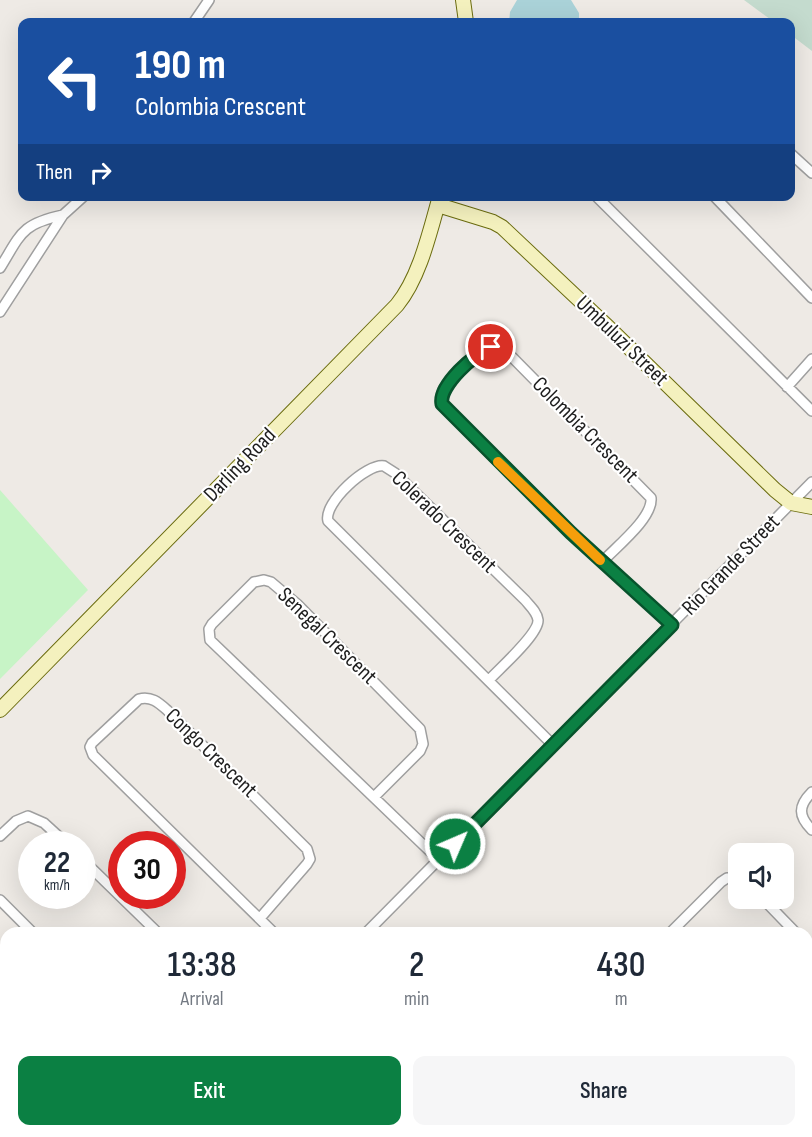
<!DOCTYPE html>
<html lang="en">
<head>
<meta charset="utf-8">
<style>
  :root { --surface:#fff; --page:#f6f6f7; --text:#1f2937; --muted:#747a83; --accent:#0b8043 }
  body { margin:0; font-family:"Sofia Sans Condensed",sans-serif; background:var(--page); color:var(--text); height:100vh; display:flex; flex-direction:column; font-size:22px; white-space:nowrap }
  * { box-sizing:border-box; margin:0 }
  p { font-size:20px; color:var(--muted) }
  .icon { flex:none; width:33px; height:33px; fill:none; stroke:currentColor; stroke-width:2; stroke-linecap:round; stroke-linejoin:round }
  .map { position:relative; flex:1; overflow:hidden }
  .sheet { position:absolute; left:0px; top:927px; width:813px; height:210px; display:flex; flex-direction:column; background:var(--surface); border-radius:18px 18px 0 0; box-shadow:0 6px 24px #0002 }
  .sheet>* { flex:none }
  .guide { position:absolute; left:18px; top:18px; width:777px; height:183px; border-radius:12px; box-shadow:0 6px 24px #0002; background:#1a4fa0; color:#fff; overflow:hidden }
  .controls { position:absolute; left:728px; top:843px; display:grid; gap:12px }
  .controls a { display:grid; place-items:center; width:66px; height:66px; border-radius:12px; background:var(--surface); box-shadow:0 6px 24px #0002; font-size:30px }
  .speed { position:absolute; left:18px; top:831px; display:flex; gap:12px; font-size:30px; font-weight:700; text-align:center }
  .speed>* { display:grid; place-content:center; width:78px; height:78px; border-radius:50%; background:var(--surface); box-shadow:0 6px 24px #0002; line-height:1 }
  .speed small { font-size:15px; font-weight:400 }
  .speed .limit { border:9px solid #d22; background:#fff; color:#111 }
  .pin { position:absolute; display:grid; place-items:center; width:51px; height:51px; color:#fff; margin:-26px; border:3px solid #fff; border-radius:50%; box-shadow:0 2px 6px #0007 }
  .me { position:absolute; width:66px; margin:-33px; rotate:45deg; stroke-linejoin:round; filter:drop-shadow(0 0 4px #0008) }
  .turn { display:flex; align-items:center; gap:21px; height:126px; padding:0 18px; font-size:27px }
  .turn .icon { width:78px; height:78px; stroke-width:2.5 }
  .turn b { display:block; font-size:42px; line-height:51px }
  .then { display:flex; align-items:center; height:57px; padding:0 18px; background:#0003; gap:12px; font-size:22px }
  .eta { display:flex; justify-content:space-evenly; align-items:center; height:102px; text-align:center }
  .eta b { font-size:36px; font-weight:600; line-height:42px }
  .cta { display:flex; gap:12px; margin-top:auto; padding:12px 18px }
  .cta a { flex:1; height:69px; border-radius:12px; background:var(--accent); color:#fff; font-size:24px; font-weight:600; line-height:69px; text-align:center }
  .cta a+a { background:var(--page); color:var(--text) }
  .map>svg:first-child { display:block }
  .wetland { fill:#c4dbce }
  .park { fill:#c7f4c6 }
  .water { fill:#aad2d8 }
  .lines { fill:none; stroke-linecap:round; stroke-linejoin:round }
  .street-casing { stroke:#9f9f9f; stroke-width:12 }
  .secondary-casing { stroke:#6b6c0f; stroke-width:16 }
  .street { stroke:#fff; stroke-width:9 }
  .secondary { stroke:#f4f1be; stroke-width:14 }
  .route-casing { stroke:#07532c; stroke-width:15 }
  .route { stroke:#0b8043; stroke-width:10 }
  .slow { stroke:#f59e0b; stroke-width:10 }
  .labels { text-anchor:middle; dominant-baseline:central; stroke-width:4.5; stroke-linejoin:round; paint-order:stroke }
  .street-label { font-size:22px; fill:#1e1e1e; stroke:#fff }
</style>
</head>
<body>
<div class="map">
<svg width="812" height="1137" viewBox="0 0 812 1137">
  <rect width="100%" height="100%" fill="#eeeae5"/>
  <path class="wetland" d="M744 0H812V51L791 35 790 22H774Z"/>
  <path class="park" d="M0 490 88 590 0 679Z"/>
  <path class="water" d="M517 0H571L579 13V22H509L510 12Z"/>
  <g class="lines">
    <defs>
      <path id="street" d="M194 22 209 0
        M790 153 812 173
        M596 196 812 411
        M714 196 812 298
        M0 268C21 234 21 224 63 215
        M0 312 63 215 84 196
        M787 387 812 359
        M602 562C616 547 653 518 651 498L509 354C504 351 498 346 492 347 482 348 448 381 443 390 441 395 441 399 442 404L510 474 602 562 672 625
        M489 680C499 669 539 634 538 620 537 612 530 606 525 600L395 473 384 466C367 463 323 503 328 521L553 745
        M812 792C798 806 798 816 812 830
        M374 797 420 751 423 744 420 729 297 604 271 582 264 580 254 582 212 624 209 629 210 640 439 860
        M0 836 16 821 28 816 44 823 67 844
        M82 859 158 933
        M762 898 796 933
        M0 900 33 933
        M261 917 307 864 310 859 307 849 167 710C158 702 151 696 139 699L92 743 90 747 93 755 274 933
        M366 933 812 482
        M670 933 721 882 727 878 738 879
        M807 944 812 949
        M0 1021 6 1027
        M807 1036 812 1031
        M0 1066 6 1059
        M112 1131 118 1137
        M157 1137 163 1131
        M470 1137 476 1131
        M584 1137 590 1131
        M706 1137 712 1131"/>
      <path id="secondary" d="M463 0 466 22
        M438 205 493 222 502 227 608 327 775 490 791 503 812 507
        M0 710 397 305C420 277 430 231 440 196"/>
    </defs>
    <use href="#street" class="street-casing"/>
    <use href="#secondary" class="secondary-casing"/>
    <use href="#street" class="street"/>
    <use href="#secondary" class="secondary"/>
  </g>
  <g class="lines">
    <defs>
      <path id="route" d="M455 844 672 625 571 533 442 404C438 386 475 353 491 347"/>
    </defs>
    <use href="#route" class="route-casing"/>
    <use href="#route" class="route"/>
    <path class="slow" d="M498 462 600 560"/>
  </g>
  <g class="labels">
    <g class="street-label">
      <text transform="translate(622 341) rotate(44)">Umbuluzi Street</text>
      <text transform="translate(585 430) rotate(45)">Colombia Crescent</text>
      <text transform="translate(240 465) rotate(-46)">Darling Road</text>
      <text transform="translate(444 522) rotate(44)">Colerado Crescent</text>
      <text transform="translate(731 565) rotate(-46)">Rio Grande Street</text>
      <text transform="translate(327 636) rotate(44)">Senegal Crescent</text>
      <text transform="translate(211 753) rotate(44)">Congo Crescent</text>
    </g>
  </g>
</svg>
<div class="controls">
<a><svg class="icon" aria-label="sound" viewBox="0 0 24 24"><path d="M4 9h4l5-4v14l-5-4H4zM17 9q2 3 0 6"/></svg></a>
</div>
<div class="speed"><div>22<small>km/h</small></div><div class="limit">30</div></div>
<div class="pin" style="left:491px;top:347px;background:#d93025"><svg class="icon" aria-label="arrive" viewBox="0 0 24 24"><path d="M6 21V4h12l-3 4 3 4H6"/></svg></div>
<svg class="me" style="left:455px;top:844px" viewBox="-20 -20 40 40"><circle r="17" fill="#0b8043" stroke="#fff" stroke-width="3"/><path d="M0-11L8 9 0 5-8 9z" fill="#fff"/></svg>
<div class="guide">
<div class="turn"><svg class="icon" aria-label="left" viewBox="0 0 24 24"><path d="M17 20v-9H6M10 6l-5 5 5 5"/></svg><div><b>190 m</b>Colombia Crescent</div></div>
<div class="then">Then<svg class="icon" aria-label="right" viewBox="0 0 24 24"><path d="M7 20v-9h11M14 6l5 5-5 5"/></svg></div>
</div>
<section class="sheet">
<div class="eta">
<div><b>13:38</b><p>Arrival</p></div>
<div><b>2</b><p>min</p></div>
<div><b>430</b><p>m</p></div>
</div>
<div class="cta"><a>Exit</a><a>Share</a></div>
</section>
</div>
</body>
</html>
